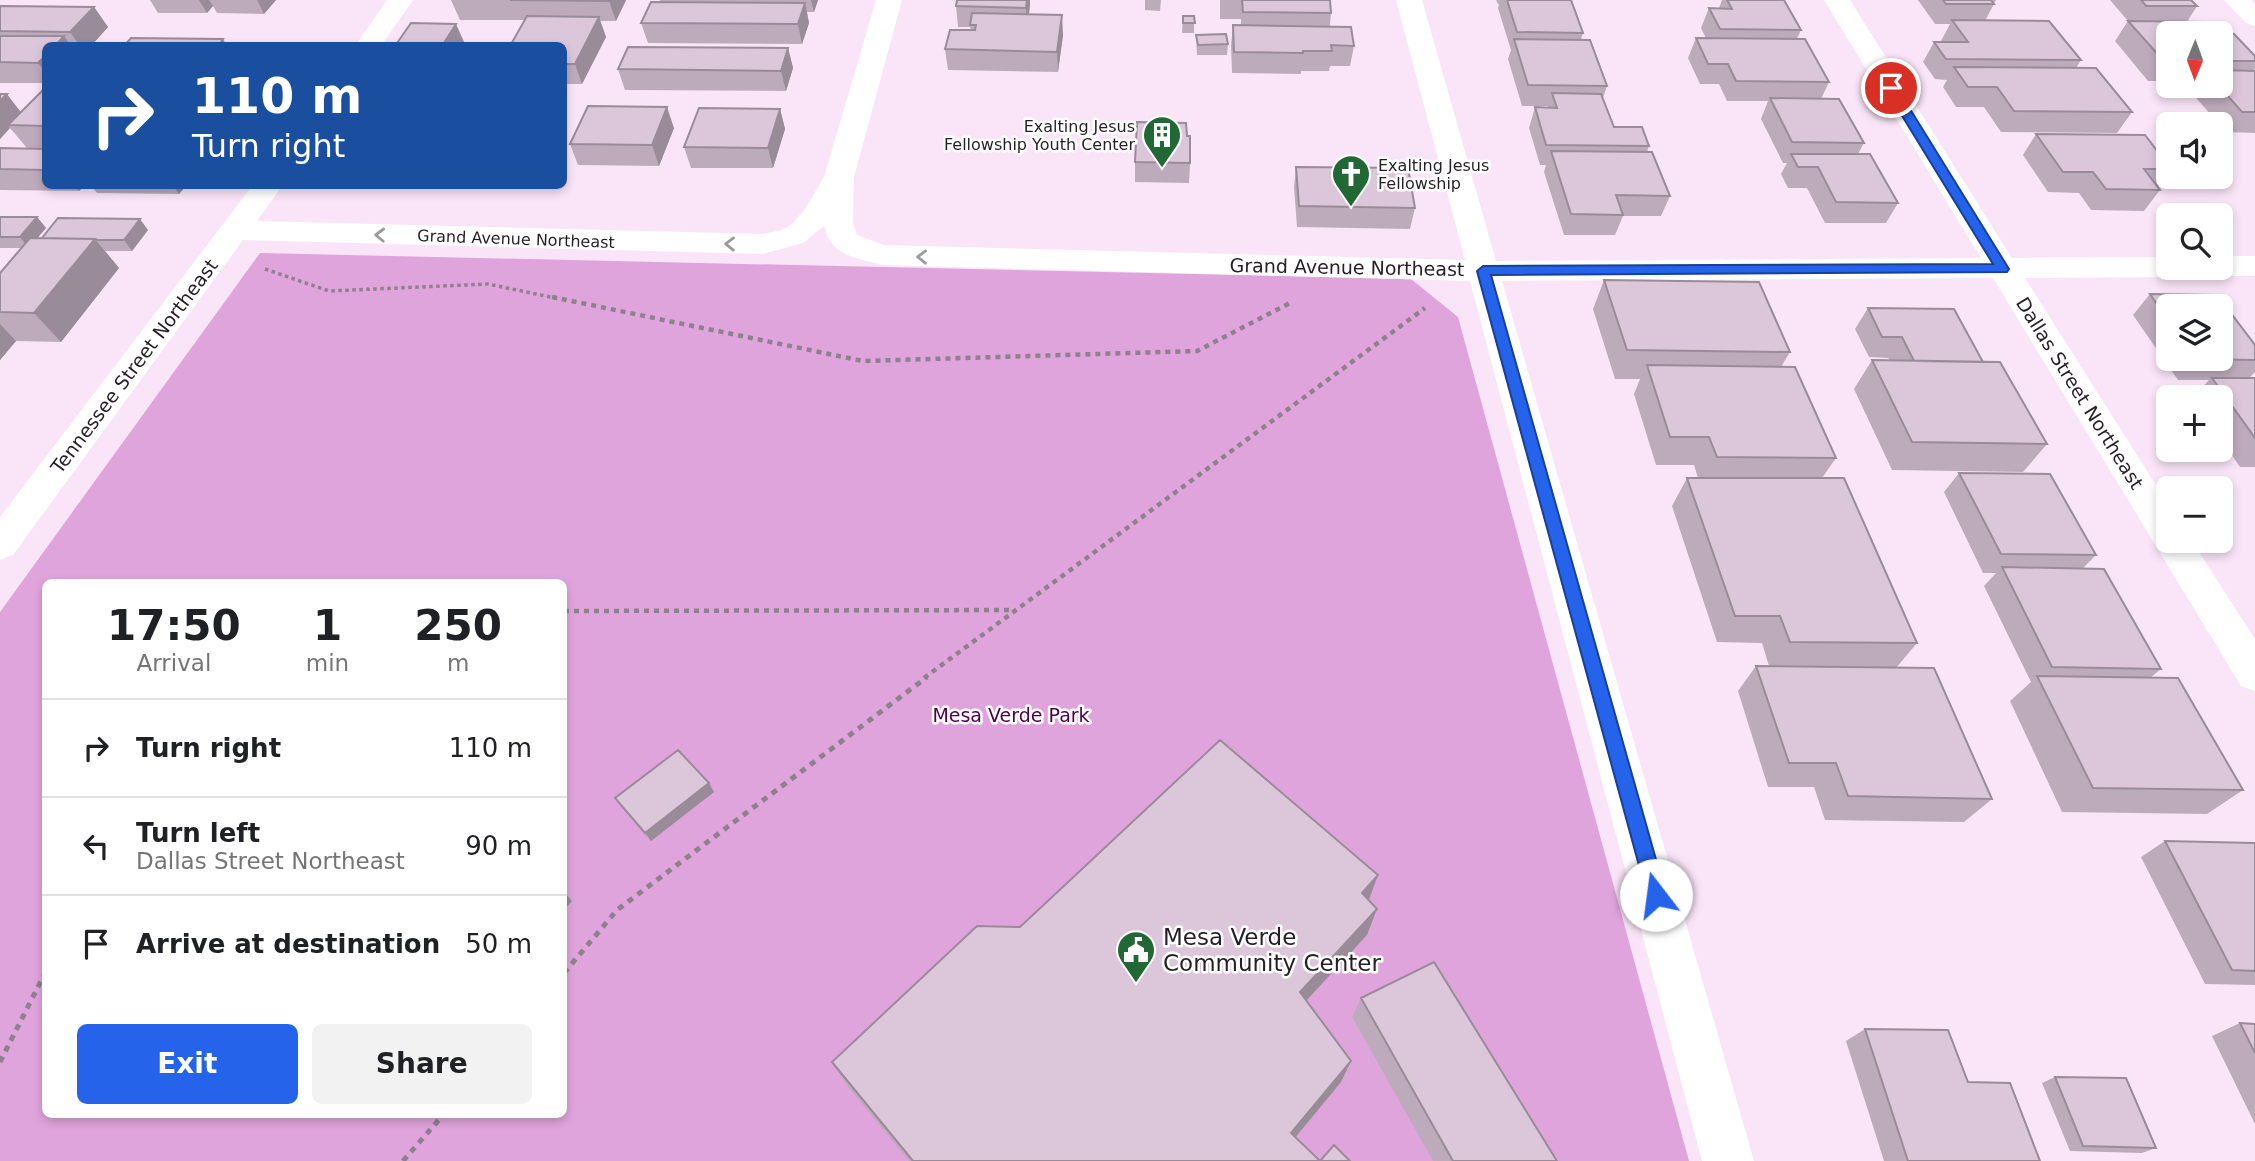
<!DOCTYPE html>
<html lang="en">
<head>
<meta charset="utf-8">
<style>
  :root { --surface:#fff; --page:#f2f2f2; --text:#202124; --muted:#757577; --line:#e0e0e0; --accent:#2563eb }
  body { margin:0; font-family:"DejaVu Sans",sans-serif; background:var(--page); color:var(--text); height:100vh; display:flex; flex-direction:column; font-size:26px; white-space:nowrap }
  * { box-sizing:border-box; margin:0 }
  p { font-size:23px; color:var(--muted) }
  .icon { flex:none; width:38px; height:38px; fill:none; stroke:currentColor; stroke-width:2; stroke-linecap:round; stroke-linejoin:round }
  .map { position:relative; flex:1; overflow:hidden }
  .drawer { position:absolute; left:42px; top:579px; width:525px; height:539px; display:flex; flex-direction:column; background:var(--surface); border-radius:10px; box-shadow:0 4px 10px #0003 }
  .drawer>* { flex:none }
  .top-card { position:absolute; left:42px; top:42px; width:525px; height:147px; border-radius:10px; box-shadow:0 4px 10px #0003; background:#1a4fa0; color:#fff; overflow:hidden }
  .needle { width:46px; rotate:181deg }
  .tools { position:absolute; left:2156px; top:21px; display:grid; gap:14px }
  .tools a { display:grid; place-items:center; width:77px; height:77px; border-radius:10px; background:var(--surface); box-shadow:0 4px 10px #0003; font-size:35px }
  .pin { position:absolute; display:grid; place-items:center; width:60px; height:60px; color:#fff; margin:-30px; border:4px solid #fff; border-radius:50%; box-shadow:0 2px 7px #0007 }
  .me { position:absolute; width:77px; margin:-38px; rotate:345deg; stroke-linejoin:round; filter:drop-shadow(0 0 5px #0008) }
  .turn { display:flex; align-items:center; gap:24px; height:147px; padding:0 35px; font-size:32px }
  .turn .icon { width:91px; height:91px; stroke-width:2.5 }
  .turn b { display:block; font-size:49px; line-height:60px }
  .eta { display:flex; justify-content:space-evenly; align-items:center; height:119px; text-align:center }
  .eta b { font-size:42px; font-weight:800; line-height:49px }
  .action { display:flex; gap:14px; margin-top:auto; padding:14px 35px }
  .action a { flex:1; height:80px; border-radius:10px; background:var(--accent); color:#fff; font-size:28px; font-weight:800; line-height:80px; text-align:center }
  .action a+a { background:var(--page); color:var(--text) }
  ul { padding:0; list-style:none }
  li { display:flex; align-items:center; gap:21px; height:98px; padding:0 35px; border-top:2px solid var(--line) }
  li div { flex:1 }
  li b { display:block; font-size:26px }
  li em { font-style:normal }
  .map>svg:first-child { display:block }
  .green { fill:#e0a4dc; fill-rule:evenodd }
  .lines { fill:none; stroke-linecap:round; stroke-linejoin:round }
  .path-far2 { stroke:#8f808d; stroke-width:3.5; stroke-dasharray:3.5 3.5; stroke-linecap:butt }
  .path-far1 { stroke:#8f808d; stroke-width:4.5; stroke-dasharray:5 5; stroke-linecap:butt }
  .path { stroke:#8f808d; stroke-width:5; stroke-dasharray:6 6; stroke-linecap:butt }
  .minor { fill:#fff; fill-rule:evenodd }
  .wall { fill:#bdabbb; fill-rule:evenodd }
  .shaded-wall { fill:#9a8b99 }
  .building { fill:#dcc7da; stroke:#9a8b99; stroke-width:2 }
  .oneway { stroke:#9d9a9d }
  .route { fill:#2563eb; stroke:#184099; stroke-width:2 }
  .labels { text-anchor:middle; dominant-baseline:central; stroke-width:5; stroke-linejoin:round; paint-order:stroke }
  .far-poi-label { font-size:16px; fill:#261e25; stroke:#fff; text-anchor:end }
  .far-street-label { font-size:16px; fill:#261e25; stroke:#fff }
  .street-label { font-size:19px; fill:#261e25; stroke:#fff }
  .park-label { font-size:19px; fill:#4e004d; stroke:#fff }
  .near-poi-label { font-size:23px; fill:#261e25; stroke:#fff; text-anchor:start }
</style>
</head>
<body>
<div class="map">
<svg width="2255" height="1161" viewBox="0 0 2255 1161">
  <rect width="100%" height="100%" fill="#fae5f8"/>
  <path class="green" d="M260 253 1411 279 1458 317 1689 1161H0V612ZM46 583H564V1115H46Z"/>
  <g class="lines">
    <path class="path-far2" d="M265 269 329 291 488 284 560 299"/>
    <path class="path-far1" d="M552 297 863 361 1197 351 1290 303
      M564 611 1014 610
      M924 678 1425 308"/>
    <path class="path" d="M564 973 617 910 927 677
      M0 1062 46 971
      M403 1161 443 1115"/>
    <path class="minor" d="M387 0H413L381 46H355Z
      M876 0H902L854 177 853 223 857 235 884 245 1465 260 1396 0H1422L1496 261 1981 258 1824 0H1850L2012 258 2168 257V268H2183L2179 274 2168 277 2025 278 2168 504V541H2192L2255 639V691L2241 686 1993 278 1502 281 1754 1161H1702L1470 281 882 265C854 257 832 257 824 226L803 243 763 254 243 240 13 555 0 560V517L252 186H282L257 221 763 234 782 230 792 224 805 209 824 177Z
      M2224 0H2251L2255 4V26L2246 23Z
      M2221 256H2255V276H2221L2210 273 2206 268H2221Z"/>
  </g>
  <path class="wall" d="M150 0H276L264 14 217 13 213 6 207 13H158Z
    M451 0H626L616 21H600L606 37 582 84H564V46L524 20H460Z
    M660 0H818L814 12H807L809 23 802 44 648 43 641 23 660 2Z
    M1145 0H1161L1160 11 1145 10Z
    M1220 0H1242L1331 13 1330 26 1354 46 1350 66H1330L1329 71H1301V74L1232 73 1231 45 1233 25H1241V19H1220Z
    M1496 0H1571L1583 33 1581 39 1607 86 1603 98 1614 127 1649 146 1647 152 1670 196 1661 216H1623L1615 235H1564L1544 172 1546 165H1540L1529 128 1535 107 1548 108V106H1522L1508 59 1511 50 1498 8 1499 4H1498Z
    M1722 0H1784L1801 30 1797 39 1829 82 1821 99 1864 143 1858 154 1898 203 1886 223H1825L1807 188H1788L1781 174 1787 163H1783L1761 119 1768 101H1727L1719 84H1700L1688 58 1696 38H1706L1701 28 1709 8H1719Z
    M1918 0H1996L1994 3H1993L1994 4 1985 21 2081 60 2076 68 2132 112 2117 133 2001 132 1984 107H1956L1943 87 1947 80 1935 79 1923 62 1934 42H1942L1941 41 1950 24H1935Z
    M2110 0H2191L2197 6 2187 22 2168 33V81H2148L2115 41 2128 21Z
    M1030 5 1029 14 1063 35 1058 72 948 70 945 49 971 30 970 27H958L956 6Z
    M0 6 94 7 108 27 91 46H46V83H0Z
    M1183 16H1194V33H1182Z
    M2221 34 2255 56V68L2253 71H2255V133L2226 132 2221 127V124H2219L2190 91 2194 86H2221Z
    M1196 35 1228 44 1227 55H1197Z
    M788 48 793 68 786 91 625 90 618 69Z
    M46 87V186H84L79 191 0 190V148H27L10 128 0 139V94L21 112Z
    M780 109 785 129 773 168H691L684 147Z
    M674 128 659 166 578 165 570 144Z
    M2036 134 2168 165V174L2158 187 2160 190 2144 211 2091 210 2079 193 2048 192 2023 155Z
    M1187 136 1190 163 1189 183 1135 182V162Z
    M1296 167 1415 208 1410 229 1297 227 1294 187Z
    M91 186H186L179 194 97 193Z
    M0 217H37L46 228 37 238 148 230 132 251H105L119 268 61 342 16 341 0 360V273L22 248H0Z
    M1604 280 1790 352 1781 367 1836 458 1822 478 1917 643 1896 668 1992 799 1964 822 1825 820 1814 787H1768L1738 691 1756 666H1769L1762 643 1717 642 1672 506 1687 478H1698L1694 465H1656L1634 394 1640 379H1615L1593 309Z
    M2150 294 2255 345V372L2249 378H2255V467H2240L2221 439V397H2193L2209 380H2178L2133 315ZM2168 306 2221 359H2168Z
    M1868 308 1983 362 2047 444 2023 472 1892 470 1854 389 1872 360H1890L1888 358 1869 357 1855 329Z
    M1959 473 2096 555 2083 568 2161 669 2150 678 2243 790 2207 814 2062 812 2010 701 2031 682 1984 586 1996 573H1983L1944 492Z
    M709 783 714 792 651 841 621 807 615 798Z
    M2165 841 2255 843V985L2205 984 2141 857Z
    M1378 875 1369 900 1367 935 1306 1001 1351 1061 1341 1082 1296 1137 1320 1161H909L845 1083 832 1062 1020 927Z
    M1361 998 1557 1161H1433L1352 1017Z
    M2240 1023 2255 1024V1124L2212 1036Z
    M1865 1029 1968 1082 2040 1161H1884L1846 1041Z
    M2055 1077 2156 1148 2142 1153 2070 1151 2042 1083Z"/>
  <path class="shaded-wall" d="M199 0H209L213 6 207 13Z
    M257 0H276L264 14Z
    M610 0H626L616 21 609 1Z
    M811 0H818L814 12Z
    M1027 0H1030V5L1027 28 1026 8Z
    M805 3 809 23 802 44 798 24Z
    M94 7 108 27 91 46H80L70 32Z
    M1062 15 1063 35 1058 72 1057 52Z
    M599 17 606 37 582 84 575 64Z
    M456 24 465 44 464 46H442Z
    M64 36 71 46H55Z
    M223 39 227 46H218Z
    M788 48 793 68 786 91 781 71Z
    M46 55V73L38 63Z
    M7 94 23 115 8 125 10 128 0 139V101Z
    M667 107 674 128 659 166 652 145Z
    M780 109 785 129 773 168 768 148Z
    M564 116 567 125 564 133Z
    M75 186H84L79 191Z
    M173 186H186L179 194Z
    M37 217 46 228 29 248 20 237Z
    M140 219 148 230 132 251 124 240Z
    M95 239 119 268 61 342 34 313Z
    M0 324 16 341 0 360Z
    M709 783 714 792 651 841 645 833Z
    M1378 875 1368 902 1362 893Z
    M565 893 572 901 564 910V894Z
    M1377 909 1367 935 1292 1016 1300 992Z
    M1351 1061 1341 1082 1284 1151 1291 1133Z"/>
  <path class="building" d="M510 0H610L609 1Z
    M957 0H1027L1026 8 956 6Z
    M1242 0H1330L1331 13 1243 12Z
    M1507 0H1571L1583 33 1517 32Z
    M1727 0H1784L1801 30 1720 29 1709 8 1732 9Z
    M1943 0H1991L1994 4H1946Z
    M2141 0H2191L2197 6H2146Z
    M651 2 805 3 798 24 641 23Z
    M0 6 94 7 70 32 0 31Z
    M972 13 1062 15 1057 52 945 49 950 30H975L976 25H970Z
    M527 16 599 17 575 64H564V46H510Z
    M1183 16H1194L1195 23H1183Z
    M1952 20 2049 21 2081 60 1946 59 1934 42H1968Z
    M2128 21 2207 22 2218 33H2168V61L2163 60Z
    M411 23 456 24 442 46H395Z
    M1233 25 1351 27 1354 46 1331 45 1332 51H1303V53L1234 52Z
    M1226 34 1228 44 1198 45 1196 35Z
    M2221 34H2234L2255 56V61H2221Z
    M0 36H64L55 46H46V55L38 63 0 62Z
    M131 38 223 39 218 46H124Z
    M1696 38 1805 39 1829 82 1736 81 1728 64H1708Z
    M1514 39 1590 40 1607 86 1528 85Z
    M628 47 788 48 781 71 618 69Z
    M1954 67 2096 68 2132 112 2014 111 1997 87H1968Z
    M2221 70 2255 71V112H2242L2219 86H2221Z
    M46 87V126L8 125Z
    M1552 93 1601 94 1614 127H1642L1649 146 1546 145 1535 107 1557 108Z
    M0 94H7L0 101Z
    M1770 98 1839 99 1864 143 1792 142Z
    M588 106 667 107 652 145 570 144Z
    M699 108 780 109 768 148 684 147Z
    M1137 122 1186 123 1187 136H1190V163L1135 162Z
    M2036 134 2145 135 2168 165V169H2144L2160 190 2106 189 2093 172H2063Z
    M0 148 46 149V170L0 169Z
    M1551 151 1652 152 1670 196 1616 195 1623 215 1571 214Z
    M1791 154H1870L1898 203 1836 202 1818 167H1798Z
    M1296 167 1408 168 1415 208 1299 206Z
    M0 217H37L20 237H0Z
    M58 218 140 219 124 240H96L95 239 42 238Z
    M30 238 95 239 34 313 0 312V273Z
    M1604 280 1759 282 1790 352 1627 350Z
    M2150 294 2217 295 2255 345V360L2197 359H2221V306H2168V320Z
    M1868 308 1954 309 1983 362 1914 361 1902 337H1882Z
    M1872 360 2000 362 2047 444 1912 442Z
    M1647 365 1795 367 1836 458 1717 457 1709 437H1670Z
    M2212 378H2255V438Z
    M1959 473 2050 474 2096 555 2001 554Z
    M1687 478H1844L1917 643 1790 642 1780 616H1735Z
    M2002 567 2104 569 2161 669 2052 667Z
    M1756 666 1934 668 1992 799 1848 796 1836 763H1789Z
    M2037 676 2178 678 2243 790 2093 788Z
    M1220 740 1378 875 1362 893 1377 909 1300 992 1351 1061 1291 1133 1320 1161H913L832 1062 977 926 1020 927Z
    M678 750 709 783 645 833 615 798Z
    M2165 841 2255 843V971L2232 970Z
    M1434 962 1557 1161H1453L1361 998Z
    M2240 1023 2255 1024V1053Z
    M1865 1029 1948 1030 1968 1082 2010 1083 2040 1161H1908Z
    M2055 1077 2126 1078 2156 1148 2083 1146Z
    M1334 1145 1350 1161H1320Z"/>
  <defs><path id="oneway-chevron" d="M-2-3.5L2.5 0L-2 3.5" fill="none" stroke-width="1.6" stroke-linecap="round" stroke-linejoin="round" transform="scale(1.75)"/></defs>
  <g class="oneway">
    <use href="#oneway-chevron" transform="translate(380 235) rotate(-178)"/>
    <use href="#oneway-chevron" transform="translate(730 244) rotate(-179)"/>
    <use href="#oneway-chevron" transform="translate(922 257) rotate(-179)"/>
  </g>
  <path class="route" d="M1887 85 1897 88 2009 269 2007 272 1491 275 1666 895 1663 901 1656 904 1650 901 1647 895 1477 271 1483 266 1993 264 1885 88Z"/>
  <defs>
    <symbol id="building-pin" viewBox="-11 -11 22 30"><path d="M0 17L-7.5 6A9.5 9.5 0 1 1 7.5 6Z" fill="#226834" stroke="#fff"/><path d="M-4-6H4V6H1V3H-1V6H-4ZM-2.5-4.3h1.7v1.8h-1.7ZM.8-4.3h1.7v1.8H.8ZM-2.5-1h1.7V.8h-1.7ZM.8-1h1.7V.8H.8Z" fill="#fff"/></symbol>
    <symbol id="church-pin" viewBox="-11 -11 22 30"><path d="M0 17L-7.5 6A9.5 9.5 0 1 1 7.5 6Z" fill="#226834" stroke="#fff"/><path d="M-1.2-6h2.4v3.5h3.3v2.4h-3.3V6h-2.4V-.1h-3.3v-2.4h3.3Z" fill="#fff"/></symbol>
    <symbol id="civic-pin" viewBox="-11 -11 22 30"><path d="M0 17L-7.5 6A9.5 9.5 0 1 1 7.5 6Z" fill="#226834" stroke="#fff"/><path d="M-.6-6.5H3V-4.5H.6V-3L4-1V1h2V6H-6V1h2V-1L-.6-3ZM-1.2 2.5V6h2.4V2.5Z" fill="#fff"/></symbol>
  </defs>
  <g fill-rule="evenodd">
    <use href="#building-pin" x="1140" y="113" width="44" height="60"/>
    <use href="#church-pin" x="1329" y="152" width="44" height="60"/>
    <use href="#civic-pin" x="1114" y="928" width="44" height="60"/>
  </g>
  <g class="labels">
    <g class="far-poi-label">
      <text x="1135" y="126">Exalting Jesus<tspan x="1135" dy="18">Fellowship Youth Center</tspan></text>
      <text x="1378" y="165" text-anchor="start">Exalting Jesus<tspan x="1378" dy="18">Fellowship</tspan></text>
    </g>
    <g class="far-street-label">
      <text transform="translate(516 239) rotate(2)">Grand Avenue Northeast</text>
    </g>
    <g class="street-label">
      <text transform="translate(1347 267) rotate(1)">Grand Avenue Northeast</text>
      <text transform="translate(134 366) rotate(-53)">Tennessee Street Northeast</text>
      <text transform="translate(2080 393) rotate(58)">Dallas Street Northeast</text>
    </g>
    <g class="park-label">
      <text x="1011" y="715">Mesa Verde Park</text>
    </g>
    <g class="near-poi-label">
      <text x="1163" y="937">Mesa Verde<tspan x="1163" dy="26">Community Center</tspan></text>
    </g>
  </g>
</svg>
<div class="tools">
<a><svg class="needle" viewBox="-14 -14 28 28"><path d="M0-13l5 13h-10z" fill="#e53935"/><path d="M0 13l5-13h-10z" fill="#757577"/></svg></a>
<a><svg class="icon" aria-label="sound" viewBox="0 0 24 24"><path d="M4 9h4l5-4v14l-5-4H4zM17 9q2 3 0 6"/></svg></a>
<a><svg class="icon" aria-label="search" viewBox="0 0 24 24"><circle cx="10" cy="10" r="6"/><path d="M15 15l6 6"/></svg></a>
<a><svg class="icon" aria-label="layers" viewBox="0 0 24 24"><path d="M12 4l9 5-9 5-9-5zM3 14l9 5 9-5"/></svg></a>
<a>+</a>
<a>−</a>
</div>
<div class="pin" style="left:1891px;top:88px;background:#d93025"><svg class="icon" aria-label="arrive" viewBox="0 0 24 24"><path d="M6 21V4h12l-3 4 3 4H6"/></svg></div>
<svg class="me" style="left:1656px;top:895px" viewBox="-20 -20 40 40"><circle r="19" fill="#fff"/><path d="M0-13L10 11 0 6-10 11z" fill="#2563eb"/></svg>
<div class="top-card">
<div class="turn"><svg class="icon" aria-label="right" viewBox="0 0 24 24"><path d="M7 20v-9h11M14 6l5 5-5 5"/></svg><div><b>110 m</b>Turn right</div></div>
</div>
<section class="drawer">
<div class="eta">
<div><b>17:50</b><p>Arrival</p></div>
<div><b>1</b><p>min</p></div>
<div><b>250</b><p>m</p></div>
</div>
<ul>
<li><svg class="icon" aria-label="right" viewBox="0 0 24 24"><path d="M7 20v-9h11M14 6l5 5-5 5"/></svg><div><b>Turn right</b></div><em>110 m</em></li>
<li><svg class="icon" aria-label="left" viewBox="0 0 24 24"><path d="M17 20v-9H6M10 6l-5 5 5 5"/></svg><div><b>Turn left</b><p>Dallas Street Northeast</p></div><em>90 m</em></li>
<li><svg class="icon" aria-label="arrive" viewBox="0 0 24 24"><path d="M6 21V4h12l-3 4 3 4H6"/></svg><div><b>Arrive at destination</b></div><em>50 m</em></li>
</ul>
<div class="action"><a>Exit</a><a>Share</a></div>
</section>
</div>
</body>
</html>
